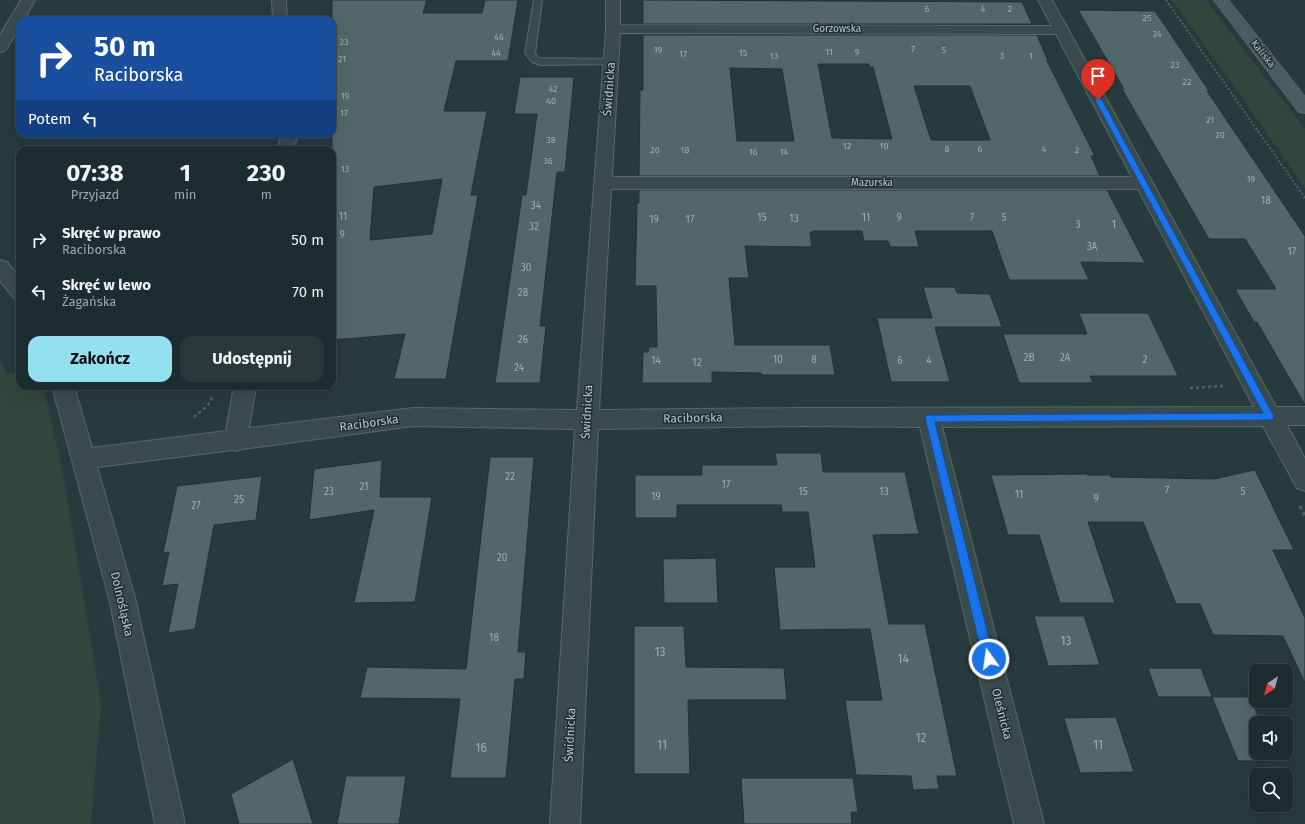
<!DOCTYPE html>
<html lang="pl">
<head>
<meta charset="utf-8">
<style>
  :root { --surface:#1d2c2e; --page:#2a383a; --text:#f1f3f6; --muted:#a0a7aa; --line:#3b484a; --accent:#93e1f0 }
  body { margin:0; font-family:"Fira Sans",sans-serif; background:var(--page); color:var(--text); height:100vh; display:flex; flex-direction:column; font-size:15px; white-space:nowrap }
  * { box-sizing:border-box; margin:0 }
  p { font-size:13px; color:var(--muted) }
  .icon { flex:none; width:22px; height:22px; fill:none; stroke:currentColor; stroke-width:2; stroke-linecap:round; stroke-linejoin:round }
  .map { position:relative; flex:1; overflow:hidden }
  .panel { position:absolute; left:16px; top:146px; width:320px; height:244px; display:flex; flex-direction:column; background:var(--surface); border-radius:12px; box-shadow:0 4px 16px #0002,0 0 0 1px var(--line) }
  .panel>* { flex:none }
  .banner { position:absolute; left:16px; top:16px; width:320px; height:122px; border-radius:12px; box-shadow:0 4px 16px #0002,0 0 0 1px var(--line); background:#1a4fa0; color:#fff; overflow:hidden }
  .needle { width:26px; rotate:216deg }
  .controls { position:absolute; left:1249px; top:664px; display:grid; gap:8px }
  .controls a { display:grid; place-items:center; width:44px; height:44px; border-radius:8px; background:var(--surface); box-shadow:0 4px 16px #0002,0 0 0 1px var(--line); font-size:20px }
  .pin { position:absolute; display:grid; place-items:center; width:34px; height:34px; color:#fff; margin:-41px -17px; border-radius:50% 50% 50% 0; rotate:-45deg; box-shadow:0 0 4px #0007 }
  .pin .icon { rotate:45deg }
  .me { position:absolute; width:44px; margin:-22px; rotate:346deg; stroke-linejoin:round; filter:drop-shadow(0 0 3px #0008) }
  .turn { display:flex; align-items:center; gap:14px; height:84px; padding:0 12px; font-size:18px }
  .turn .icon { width:52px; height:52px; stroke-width:2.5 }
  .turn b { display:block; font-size:28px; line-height:34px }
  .then { display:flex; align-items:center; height:38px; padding:0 12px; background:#0003; gap:8px; font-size:15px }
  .eta { display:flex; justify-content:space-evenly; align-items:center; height:68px; text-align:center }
  .eta b { font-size:24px; font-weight:700; line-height:28px }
  .button { display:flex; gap:8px; margin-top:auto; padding:8px 12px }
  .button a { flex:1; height:46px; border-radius:12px; background:var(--accent); color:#111; font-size:16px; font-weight:700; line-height:46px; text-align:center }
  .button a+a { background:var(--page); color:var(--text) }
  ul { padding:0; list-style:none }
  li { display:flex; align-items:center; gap:12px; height:52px; padding:0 12px }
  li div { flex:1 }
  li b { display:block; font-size:15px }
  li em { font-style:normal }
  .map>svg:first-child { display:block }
  .green { fill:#30473d }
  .building { fill:#52676a; stroke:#213235; fill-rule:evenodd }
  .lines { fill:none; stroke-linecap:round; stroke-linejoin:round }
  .lane-casing { stroke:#58686b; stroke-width:2 }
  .street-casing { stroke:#58686b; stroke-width:2 }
  .secondary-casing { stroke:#58686b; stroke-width:2 }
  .path-far2 { stroke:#4f635e; stroke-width:2; stroke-dasharray:2 2; stroke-linecap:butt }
  .path-far1 { stroke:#4f635e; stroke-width:2.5; stroke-dasharray:3 3; stroke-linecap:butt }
  .path { stroke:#4f635e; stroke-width:3; stroke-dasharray:3.5 3.5; stroke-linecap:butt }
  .lane { fill:#3a4b4e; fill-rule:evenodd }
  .street { fill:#3a4b4e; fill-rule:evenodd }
  .secondary { fill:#495c60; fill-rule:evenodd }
  .route { fill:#1a73e8; stroke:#114b97 }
  .labels { text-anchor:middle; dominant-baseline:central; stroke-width:3; stroke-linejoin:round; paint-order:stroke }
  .far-number-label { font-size:9px; fill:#9eaeb0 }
  .far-street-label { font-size:10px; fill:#b7c5c8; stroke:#1f3033 }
  .number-label { font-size:10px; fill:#9eaeb0 }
  .street-label { font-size:12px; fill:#b7c5c8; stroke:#1f3033 }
  .near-number-label { font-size:12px; fill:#9eaeb0 }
</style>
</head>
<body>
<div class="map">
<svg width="1305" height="824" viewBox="0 0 1305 824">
  <rect width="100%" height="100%" fill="#273a3d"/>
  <path class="green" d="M1172 0H1206L1305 129V189L1245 102Z
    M0 361 7 375 20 371V386H43L62 467 101 703 91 824H0Z"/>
  <path class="building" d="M332 0H427L423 13H482L485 0H518L508 61H456L444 111H487L471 195H478L446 379H394L405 334 332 340ZM442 179 432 234 370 240 374 187Z
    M643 0 1022 2 1032 24H643Z
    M1078 10 1155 11 1209 91H1207L1305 236V405L1257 322H1254L1235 289H1276L1245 239H1209L1122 89H1124Z
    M643 35H1037L1048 61H1047L1095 156H1091L1100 176H639L640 90H643ZM818 64H869V67H873L892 139 832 138ZM730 68 782 69 794 141H737ZM914 86H970L990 140H931Z
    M520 77H574L565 172H557L545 281 540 326H546L540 383H495L522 195H526L537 114H514Z
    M639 190H1107L1145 263 1081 262 1089 280H1009L992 231H915L919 247H890L888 241H864L862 231H813V232H810L812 247 745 246 749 278H729L735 345H830L835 375H762L761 373 712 372V383H642L643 352H648L649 347H657L656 286H635L637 203H639Z
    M923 287H955L957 293 990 294 1002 327H935L950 382H891L877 318H932Z
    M1079 313H1148L1178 376H1090L1093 383H1019L1003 334H1087Z
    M775 453H821L823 472H905L919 534 873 535 889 624H925L957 776H937L939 789 913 790 911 776 856 775 845 700H882L870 629 780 630 774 567H815L808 512H782L781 505H677V518H635V475H702V465H777Z
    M490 457H534L518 652H526L524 679H515L506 778H450L460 699 360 698 367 667 466 669Z
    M382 460 380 497H432L415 602 354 603 374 510 309 520 314 469Z
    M1255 470 1294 550H1273L1305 618V683L1283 636 1213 635 1200 604H1176L1143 522H1088L1115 603H1060L1039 535H1008L991 475 1087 474V475H1111V477L1214 479Z
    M262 476 256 520 214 525 195 629 168 633 178 584 162 586 169 552 163 553 177 486Z
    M716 558 718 603H664L663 559Z
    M1034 616H1084L1100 665 1048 666Z
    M634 626H684L686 667 784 668 787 700H688L690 774H634Z
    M1148 668H1201L1212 697H1158Z
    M1212 697H1250L1261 723H1256V753H1273L1277 761H1238Z
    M1116 717 1134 772 1080 773 1064 718Z
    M293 759 313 824H239L231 794Z
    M346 776H406L399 824H337Z
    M741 778H853L858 812H851L852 824H744Z"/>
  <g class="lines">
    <defs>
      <path id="lane" d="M534 0H542L535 53 538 58 611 59 614 60 616 62 614 64 540 65 532 62 525 53Z"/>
      <path id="street" d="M21 0H35L24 20H20V26L7 48 5 51 0 52V35Z
        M272 0H286L287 20H273Z
        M606 0H620V25L1052 26 1038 0H1052L1276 407H1305V425H1287L1305 459V491L1297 488 1263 426 942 427 1044 824H1014L920 427 802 426 598 429 580 824H550L575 429 413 426 242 449 236 451 233 450 97 467 135 598 185 824H155L109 598 52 386H74L92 448 226 431 234 386H256L249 428 413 408 577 410 606 29ZM620 33 1056 34 1132 177H612ZM611 189H1138L1254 407 802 408 599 410Z
        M281 134H297L294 150H278Z
        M0 260 7 262 20 278V299L13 297 0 281Z"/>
      <path id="secondary" d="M1214 0H1228L1305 97V113L1299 112Z"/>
    </defs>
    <use href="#lane" class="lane-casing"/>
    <use href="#street" class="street-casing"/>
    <use href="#secondary" class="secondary-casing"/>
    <path class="path-far2" d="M1166 0 1305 198"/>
    <path class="path-far1" d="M1190 388 1223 386
      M194 417 208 405 213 396"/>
    <path class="path" d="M1300 506 1305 516"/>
    <use href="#lane" class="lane"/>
    <use href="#street" class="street"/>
    <use href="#secondary" class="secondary"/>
  </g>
  <path class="route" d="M1098 97 1102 100 1274 416 1273 419 1270 420 935 422 994 659 993 663 989 664 985 663 983 659 925 418 926 415 1263 413 1095 100Z"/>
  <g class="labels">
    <g class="far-number-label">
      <text x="927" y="9">6</text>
      <text x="983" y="9">4</text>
      <text x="1010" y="9">2</text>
      <text x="1147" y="18">25</text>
      <text x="1157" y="34">24</text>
      <text x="499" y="37">46</text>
      <text x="344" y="42">23</text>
      <text x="913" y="49">7</text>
      <text x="658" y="50">19</text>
      <text x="944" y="50">5</text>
      <text x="829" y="52">11</text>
      <text x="857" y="52">9</text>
      <text x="496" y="53">44</text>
      <text x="743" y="53">15</text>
      <text x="683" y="54">17</text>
      <text x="774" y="56">13</text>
      <text x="1002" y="56">3</text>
      <text x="1031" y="56">1</text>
      <text x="342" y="59">21</text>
      <text x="1175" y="65">23</text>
      <text x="1187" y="82">22</text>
      <text x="553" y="89">42</text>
      <text x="345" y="96">19</text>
      <text x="551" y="101">40</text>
      <text x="344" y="113">17</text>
      <text x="1210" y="120">21</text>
      <text x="1220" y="135">20</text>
      <text x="551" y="140">38</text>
      <text x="847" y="146">12</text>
      <text x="884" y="146">10</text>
      <text x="947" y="149">8</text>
      <text x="980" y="149">6</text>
      <text x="1044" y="149">4</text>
      <text x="655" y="150">20</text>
      <text x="685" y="150">18</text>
      <text x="1077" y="150">2</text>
      <text x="753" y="152">16</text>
      <text x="784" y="152">14</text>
      <text x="548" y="161">36</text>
      <text x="345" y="169">13</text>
      <text x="1251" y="179">19</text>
    </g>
    <g class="far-street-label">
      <text x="837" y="29">Gorzowska</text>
      <text transform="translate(1263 54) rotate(52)">Kaliska</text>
      <text x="872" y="183">Mazurska</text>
    </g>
    <g class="number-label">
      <text x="1266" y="201">18</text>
      <text x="536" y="206">34</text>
      <text x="343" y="217">11</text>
      <text x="762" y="218">15</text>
      <text x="866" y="218">11</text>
      <text x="899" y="218">9</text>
      <text x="972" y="218">7</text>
      <text x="1004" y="218">5</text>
      <text x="794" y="219">13</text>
      <text x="654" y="220">19</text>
      <text x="690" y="220">17</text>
      <text x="1078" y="225">3</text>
      <text x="1114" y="225">1</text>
      <text x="534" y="227">32</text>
      <text x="342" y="235">9</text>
      <text x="1092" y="247">3A</text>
      <text x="1292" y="252">17</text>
      <text x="526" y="268">30</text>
      <text x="523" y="293">28</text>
      <text x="523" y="340">26</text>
      <text x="1029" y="358">2B</text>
      <text x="1065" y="358">2A</text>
      <text x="778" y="360">10</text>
      <text x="814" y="360">8</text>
      <text x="1145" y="360">2</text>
      <text x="656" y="361">14</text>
      <text x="900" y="361">6</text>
      <text x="929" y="361">4</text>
      <text x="697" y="363">12</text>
      <text x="519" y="368">24</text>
      <text x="510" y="477">22</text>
      <text x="726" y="485">17</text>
      <text x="364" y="487">21</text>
      <text x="1167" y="491">7</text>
      <text x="329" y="492">23</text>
      <text x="803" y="492">15</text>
      <text x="884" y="492">13</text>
      <text x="1243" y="492">5</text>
      <text x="1019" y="495">11</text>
      <text x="656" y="497">19</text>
      <text x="1096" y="499">9</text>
      <text x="239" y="500">25</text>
      <text x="196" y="506">27</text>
      <text x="502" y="558">20</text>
      <text x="494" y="638">18</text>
    </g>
    <g class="street-label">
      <text transform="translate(609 89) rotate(-86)">Świdnicka</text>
      <text transform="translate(587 412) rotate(-87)">Świdnicka</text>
      <text transform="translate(693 418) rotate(-1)">Raciborska</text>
      <text transform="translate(369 423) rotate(-8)">Raciborska</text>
      <text transform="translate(122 604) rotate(77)">Dolnośląska</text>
      <text transform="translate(1002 714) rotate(76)">Oleśnicka</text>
      <text transform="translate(570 735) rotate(-87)">Świdnicka</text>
    </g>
    <g class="near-number-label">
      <text x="1066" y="641">13</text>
      <text x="660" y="652">13</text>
      <text x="903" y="659">14</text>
      <text x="921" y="738">12</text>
      <text x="662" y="745">11</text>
      <text x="1098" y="745">11</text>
      <text x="481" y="748">16</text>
    </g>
  </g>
</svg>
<div class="controls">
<a><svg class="needle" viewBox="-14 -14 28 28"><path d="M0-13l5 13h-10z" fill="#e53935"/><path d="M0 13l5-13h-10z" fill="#a0a7aa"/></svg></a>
<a><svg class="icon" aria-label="sound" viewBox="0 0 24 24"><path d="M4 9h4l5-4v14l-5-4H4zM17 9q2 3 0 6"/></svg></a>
<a><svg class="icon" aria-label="search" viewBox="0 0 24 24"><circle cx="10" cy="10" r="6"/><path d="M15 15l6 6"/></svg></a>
</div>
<div class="pin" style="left:1098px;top:100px;background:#d93025"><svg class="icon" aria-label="arrive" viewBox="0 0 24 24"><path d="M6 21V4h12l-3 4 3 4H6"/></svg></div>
<svg class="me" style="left:989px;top:659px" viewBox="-20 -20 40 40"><circle r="17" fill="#1a73e8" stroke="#fff" stroke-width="3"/><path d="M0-11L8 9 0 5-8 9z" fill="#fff"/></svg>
<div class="banner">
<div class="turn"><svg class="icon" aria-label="right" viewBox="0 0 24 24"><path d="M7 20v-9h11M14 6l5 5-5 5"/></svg><div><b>50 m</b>Raciborska</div></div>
<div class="then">Potem<svg class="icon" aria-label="left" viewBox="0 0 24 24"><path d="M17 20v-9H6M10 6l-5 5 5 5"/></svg></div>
</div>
<section class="panel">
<div class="eta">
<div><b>07:38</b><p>Przyjazd</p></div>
<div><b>1</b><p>min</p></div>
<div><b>230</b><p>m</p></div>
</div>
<ul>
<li><svg class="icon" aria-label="right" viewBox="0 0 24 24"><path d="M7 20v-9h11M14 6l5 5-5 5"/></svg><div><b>Skręć w prawo</b><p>Raciborska</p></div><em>50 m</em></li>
<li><svg class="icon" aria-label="left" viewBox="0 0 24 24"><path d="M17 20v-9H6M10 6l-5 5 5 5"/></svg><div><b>Skręć w lewo</b><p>Żagańska</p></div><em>70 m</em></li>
</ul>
<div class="button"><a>Zakończ</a><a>Udostępnij</a></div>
</section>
</div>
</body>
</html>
